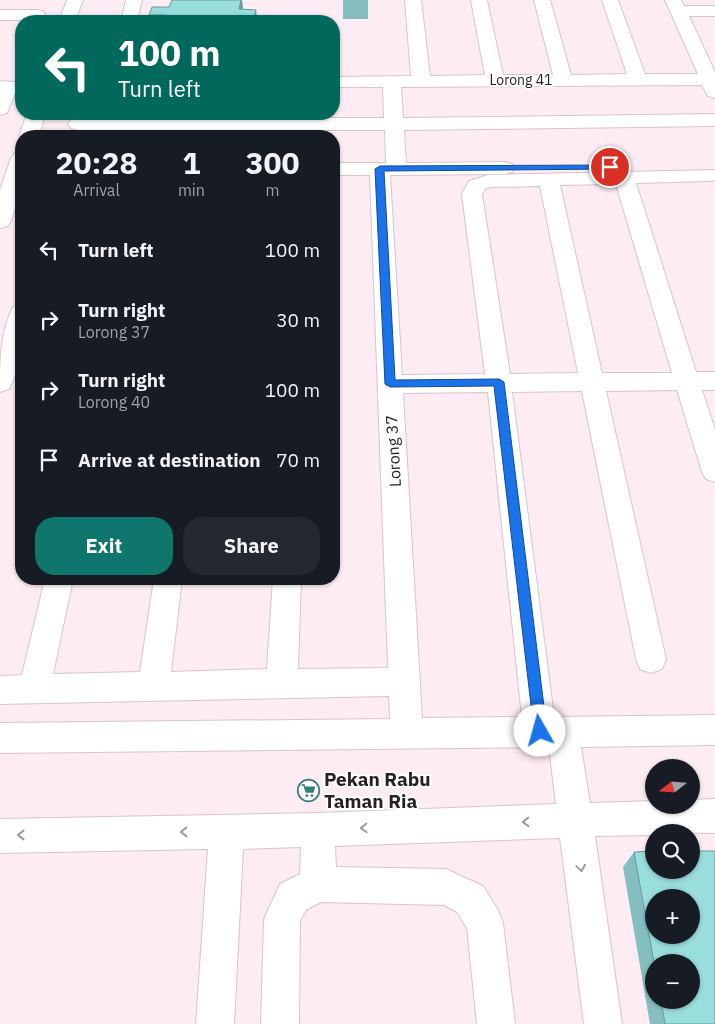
<!DOCTYPE html>
<html lang="en">
<head>
<meta charset="utf-8">
<style>
  :root { --surface:#171b24; --page:#242831; --text:#f1f3f6; --muted:#9ea1a6; --accent:#0f766e }
  body { margin:0; font-family:"IBM Plex Sans",sans-serif; background:var(--page); color:var(--text); height:100vh; display:flex; flex-direction:column; font-size:19px; white-space:nowrap }
  * { box-sizing:border-box; margin:0 }
  p { font-size:16px; color:var(--muted) }
  .icon { flex:none; width:28px; height:28px; fill:none; stroke:currentColor; stroke-width:2; stroke-linecap:round; stroke-linejoin:round }
  .map { position:relative; flex:1; overflow:hidden }
  .sheet { position:absolute; left:15px; top:130px; width:325px; height:455px; display:flex; flex-direction:column; background:var(--surface); border-radius:20px; box-shadow:0 1px 4px #0004 }
  .sheet>* { flex:none }
  .top-card { position:absolute; left:15px; top:15px; width:325px; height:105px; border-radius:20px; box-shadow:0 1px 4px #0004; background:#00695c; color:#fff; overflow:hidden }
  .needle { width:32px; rotate:253deg }
  .controls { position:absolute; left:645px; top:759px; display:grid; gap:10px }
  .controls a { display:grid; place-items:center; width:55px; height:55px; border-radius:50%; background:var(--surface); box-shadow:0 1px 4px #0004; font-size:25px }
  .pin { position:absolute; display:grid; place-items:center; width:42px; height:42px; color:#fff; margin:-21px; border:2px solid #fff; border-radius:50%; box-shadow:0 1px 5px #0007 }
  .me { position:absolute; width:55px; margin:-28px; rotate:353deg; stroke-linejoin:round; filter:drop-shadow(0 0 4px #0008) }
  .turn { display:flex; align-items:center; gap:18px; height:105px; padding:0 20px; font-size:22px }
  .turn .icon { width:65px; height:65px; stroke-width:2.5 }
  .turn b { display:block; font-size:35px; line-height:42px }
  .eta { display:flex; justify-content:space-evenly; align-items:center; height:85px; text-align:center }
  .eta b { font-size:30px; font-weight:800; line-height:35px }
  .cta { display:flex; gap:10px; margin-top:auto; padding:10px 20px }
  .cta a { flex:1; height:58px; border-radius:20px; background:var(--accent); color:#fff; font-size:20px; font-weight:800; line-height:58px; text-align:center }
  .cta a+a { background:var(--page); color:var(--text) }
  ul { padding:0; list-style:none }
  li { display:flex; align-items:center; gap:15px; height:70px; padding:0 20px }
  li div { flex:1 }
  li b { display:block; font-size:19px }
  li em { font-style:normal }
  .map>svg:first-child { display:block }
  .lines { fill:none; stroke-linecap:round; stroke-linejoin:round }
  .minor-casing { stroke:#d8c4cc; stroke-width:2 }
  .minor { fill:#fff; fill-rule:evenodd }
  .wall { fill:#84bebe; fill-rule:evenodd }
  .shaded-wall { fill:#6b9b9b }
  .building { fill:#9dd; stroke:#6b9b9b; fill-rule:evenodd }
  .oneway { stroke:#9e9a9c }
  .route { fill:#1a73e8; stroke:#114b97 }
  .labels { text-anchor:middle; dominant-baseline:central; stroke-width:4; stroke-linejoin:round; paint-order:stroke }
  .far-street-label { font-size:14px; fill:#271f22; stroke:#fff }
  .street-label { font-size:16px; fill:#271f22; stroke:#fff }
  .near-poi-label { font-size:19px; font-weight:bold; fill:#271f22; stroke:#fff; text-anchor:start }
</style>
</head>
<body>
<div class="map">
<svg width="715" height="1024" viewBox="0 0 715 1024">
  <rect width="100%" height="100%" fill="#fdecf3"/>
  <g class="lines">
    <defs>
      <path id="minor" d="M67 0H83L75 21H59Z
        M126 0H142L137 21H121Z
        M405 0H421L430 76 485 75 471 0H487L503 75H553L534 0H550L571 75 627 74 602 0H618L645 74H698L665 0H681L684 6H715V16H689L715 72V98L708 96 702 85 401 87 403 118 715 114V126L404 130 406 163 505 162 512 164 515 168 512 172 505 174 390 175 402 375 485 374 462 194 469 181 488 175 715 170V180L710 181 636 183 696 372H715V390H702L715 430V482L706 479 702 472 677 390 606 391 666 659 662 669 651 673 640 669 636 659 582 391 512 392 554 717 715 715V745L581 747 590 803 654 801V805H691V800L715 799V833L654 832V835L595 836 622 1024H584L560 838 335 846 336 867 446 869 483 886 498 910 503 923 515 1024H477L467 928 457 912 444 905 321 902 306 910 300 921 299 1024H261L264 919 280 884 300 874 301 847 243 849 234 1024H196L208 849 0 853V819L318 813 556 804 549 747 0 753V723L390 719 389 696 0 704V676L22 675 45 579H73L53 674 140 672 154 579H182L171 672 267 669 273 579H301L298 669 388 668 370 175H334V163H386L385 130H78L71 128 68 124 71 120 78 118H384L383 87H334V77L411 76ZM616 184 672 373H602L560 185ZM540 186 578 373 510 374 482 194 485 189 490 187ZM488 392 522 717 422 718 403 393Z
        M0 10H37L43 11 45 15 43 19 37 20H0Z
        M0 81 15 82 18 86 7 113 0 115Z
        M27 114H45L39 136H21V139L19 136Z
        M21 152V188L11 221 8 226 0 228V190L11 158 14 154Z
        M21 305C23 333 23 364 9 389L0 392C0 363 0 333 13 307Z"/>
    </defs>
    <use href="#minor" class="minor-casing"/>
    <use href="#minor" class="minor"/>
  </g>
  <path class="wall" d="M172 0H242L243 9 256 10 257 21H150L149 15 169 7Z
    M343 0H368V19H343Z
    M654 851V870H691V851H715V1024H650L623 867 634 852ZM654 898H691V935H654ZM654 962H691V1000H654Z"/>
  <path class="shaded-wall" d="M238 0H242L244 20H240Z
    M256 10 257 21H253Z"/>
  <path class="building" d="M172 0H241L239 9 256 10 253 21 235 20V21H163L166 15H149L152 7H169Z
    M654 851V870H691V851H715V1024H665L661 1000H691V962H654L634 852ZM654 898H691V935H654Z"/>
  <defs><path id="oneway-chevron" d="M-2-3.5L2.5 0L-2 3.5" fill="none" stroke-width="1.6" stroke-linecap="round" stroke-linejoin="round" transform="scale(1.25)"/></defs>
  <g class="oneway">
    <use href="#oneway-chevron" transform="translate(526 822) rotate(178)"/>
    <use href="#oneway-chevron" transform="translate(364 828) rotate(178)"/>
    <use href="#oneway-chevron" transform="translate(184 832) rotate(179)"/>
    <use href="#oneway-chevron" transform="translate(21 835) rotate(180)"/>
    <use href="#oneway-chevron" transform="translate(581 868) rotate(82)"/>
  </g>
  <path class="route" d="M610 165H613V169L384 171 395 380 499 379 504 382 547 731 545 736 540 738 536 736 534 731 494 386 390 387 385 384 375 169 380 166Z"/>
  <defs>
    <symbol id="supermarket-ring" viewBox="-11 -11 22 22"><circle r="9.5" fill="#fff" stroke="#357e7e" stroke-width="1.5"/><path d="M-6-5.5h2.5l.6 2H6L4.5 2H-2.5L-4.4-4H-6ZM-1.5 3.2a1.3 1.3 0 1 0 .1 0ZM3 3.2a1.3 1.3 0 1 0 .1 0Z" fill="#357e7e"/></symbol>
  </defs>
  <g fill-rule="evenodd">
    <use href="#supermarket-ring" x="296" y="778" width="25" height="25"/>
  </g>
  <g class="labels">
    <g class="far-street-label">
      <text x="521" y="80">Lorong 41</text>
    </g>
    <g class="street-label">
      <text transform="translate(393 451) rotate(-93)">Lorong 37</text>
    </g>
    <g class="near-poi-label">
      <text x="324" y="779">Pekan Rabu<tspan x="324" dy="22">Taman Ria</tspan></text>
    </g>
  </g>
</svg>
<div class="controls">
<a><svg class="needle" viewBox="-14 -14 28 28"><path d="M0-13l5 13h-10z" fill="#e53935"/><path d="M0 13l5-13h-10z" fill="#9ea1a6"/></svg></a>
<a><svg class="icon" aria-label="search" viewBox="0 0 24 24"><circle cx="10" cy="10" r="6"/><path d="M15 15l6 6"/></svg></a>
<a>+</a>
<a>−</a>
</div>
<div class="pin" style="left:610px;top:167px;background:#d93025"><svg class="icon" aria-label="arrive" viewBox="0 0 24 24"><path d="M6 21V4h12l-3 4 3 4H6"/></svg></div>
<svg class="me" style="left:540px;top:731px" viewBox="-20 -20 40 40"><circle r="19" fill="#fff"/><path d="M0-13L10 11 0 6-10 11z" fill="#1a73e8"/></svg>
<div class="top-card">
<div class="turn"><svg class="icon" aria-label="left" viewBox="0 0 24 24"><path d="M17 20v-9H6M10 6l-5 5 5 5"/></svg><div><b>100 m</b>Turn left</div></div>
</div>
<section class="sheet">
<div class="eta">
<div><b>20:28</b><p>Arrival</p></div>
<div><b>1</b><p>min</p></div>
<div><b>300</b><p>m</p></div>
</div>
<ul>
<li><svg class="icon" aria-label="left" viewBox="0 0 24 24"><path d="M17 20v-9H6M10 6l-5 5 5 5"/></svg><div><b>Turn left</b></div><em>100 m</em></li>
<li><svg class="icon" aria-label="right" viewBox="0 0 24 24"><path d="M7 20v-9h11M14 6l5 5-5 5"/></svg><div><b>Turn right</b><p>Lorong 37</p></div><em>30 m</em></li>
<li><svg class="icon" aria-label="right" viewBox="0 0 24 24"><path d="M7 20v-9h11M14 6l5 5-5 5"/></svg><div><b>Turn right</b><p>Lorong 40</p></div><em>100 m</em></li>
<li><svg class="icon" aria-label="arrive" viewBox="0 0 24 24"><path d="M6 21V4h12l-3 4 3 4H6"/></svg><div><b>Arrive at destination</b></div><em>70 m</em></li>
</ul>
<div class="cta"><a>Exit</a><a>Share</a></div>
</section>
</div>
</body>
</html>
